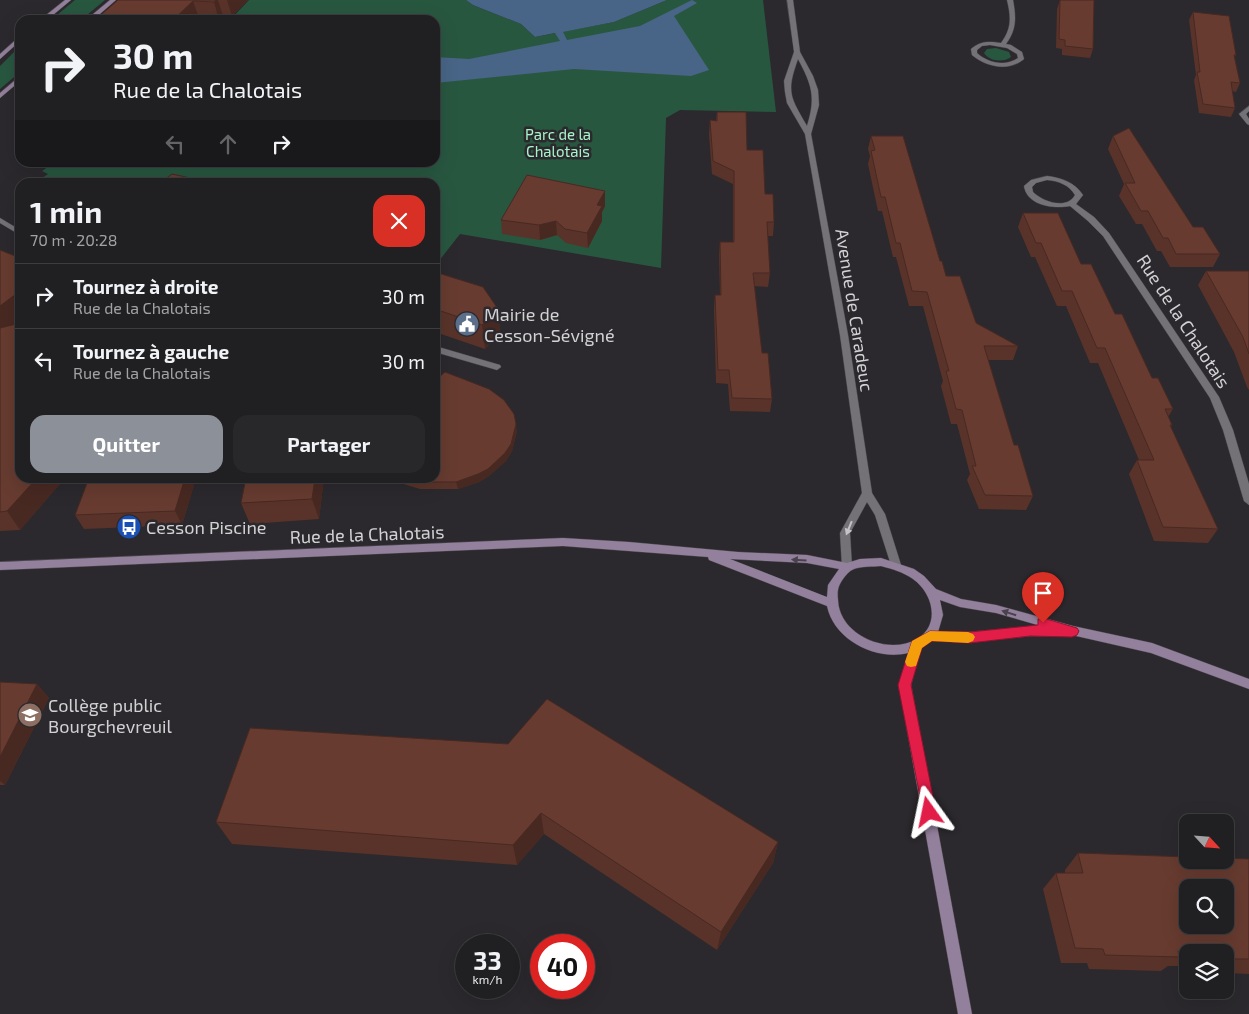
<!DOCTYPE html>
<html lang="fr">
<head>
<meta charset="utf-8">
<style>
  :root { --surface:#201f22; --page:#28272a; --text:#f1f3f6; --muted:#a2a2a5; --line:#3d3d40; --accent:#8c9099 }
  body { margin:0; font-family:"Exo 2",sans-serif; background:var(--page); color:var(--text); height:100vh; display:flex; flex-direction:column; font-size:19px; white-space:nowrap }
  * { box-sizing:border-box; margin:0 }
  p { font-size:16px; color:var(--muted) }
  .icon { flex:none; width:28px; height:28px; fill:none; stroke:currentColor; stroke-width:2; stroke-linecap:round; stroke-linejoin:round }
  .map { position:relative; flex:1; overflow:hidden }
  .drawer { position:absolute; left:15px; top:178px; width:425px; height:305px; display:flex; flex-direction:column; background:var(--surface); border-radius:15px; box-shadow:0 5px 20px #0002,0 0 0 1px var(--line) }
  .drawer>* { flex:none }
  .top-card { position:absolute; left:15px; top:15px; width:425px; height:152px; border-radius:15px; box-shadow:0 5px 20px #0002,0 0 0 1px var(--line); background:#201f22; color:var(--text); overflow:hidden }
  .needle { width:32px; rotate:116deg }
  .controls { position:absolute; left:1179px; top:814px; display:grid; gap:10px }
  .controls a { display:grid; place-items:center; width:55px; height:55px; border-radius:10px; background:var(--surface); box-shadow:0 5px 20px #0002,0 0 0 1px var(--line); font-size:25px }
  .speed { position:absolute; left:455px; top:934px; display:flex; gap:10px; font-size:25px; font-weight:700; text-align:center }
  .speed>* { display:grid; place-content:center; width:65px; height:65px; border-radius:50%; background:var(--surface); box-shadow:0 5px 20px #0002,0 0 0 1px var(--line); line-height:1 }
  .speed small { font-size:12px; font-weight:400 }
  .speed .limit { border:8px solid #d22; background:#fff; color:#111 }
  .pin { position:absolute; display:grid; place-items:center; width:42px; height:42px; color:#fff; margin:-51px -21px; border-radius:50% 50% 50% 0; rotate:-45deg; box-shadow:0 0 5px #0007 }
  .pin .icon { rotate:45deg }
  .me { position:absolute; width:55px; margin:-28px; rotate:348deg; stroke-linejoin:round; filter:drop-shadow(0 0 4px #0008) }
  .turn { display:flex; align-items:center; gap:18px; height:105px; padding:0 15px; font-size:22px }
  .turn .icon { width:65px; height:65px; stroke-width:2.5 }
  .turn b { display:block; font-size:35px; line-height:42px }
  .lanes { display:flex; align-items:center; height:48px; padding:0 15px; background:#0003; justify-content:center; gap:25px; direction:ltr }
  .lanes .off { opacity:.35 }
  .round { display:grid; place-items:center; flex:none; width:52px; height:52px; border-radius:15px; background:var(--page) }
  .summary { display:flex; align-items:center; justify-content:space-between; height:85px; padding:0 15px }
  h1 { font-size:30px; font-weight:700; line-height:38px }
  .button { display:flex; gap:10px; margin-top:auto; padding:10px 15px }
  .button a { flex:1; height:58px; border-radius:15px; background:var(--accent); color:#fff; font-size:20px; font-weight:700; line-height:58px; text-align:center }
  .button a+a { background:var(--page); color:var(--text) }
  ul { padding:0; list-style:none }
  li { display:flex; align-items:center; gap:15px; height:65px; padding:0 15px; border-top:1px solid var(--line) }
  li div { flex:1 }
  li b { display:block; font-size:19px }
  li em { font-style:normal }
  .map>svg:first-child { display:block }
  .green { fill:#285740 }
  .water { fill:#486587 }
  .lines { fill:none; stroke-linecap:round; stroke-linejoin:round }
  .street-casing { stroke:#48474b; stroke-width:1 }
  .secondary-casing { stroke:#48474b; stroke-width:1 }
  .street { fill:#747277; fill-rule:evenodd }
  .secondary { fill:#93809c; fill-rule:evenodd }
  .wall { fill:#593329 }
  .shaded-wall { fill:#482922 }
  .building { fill:#673b30; stroke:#482922; fill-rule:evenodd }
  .oneway { fill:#c4c3c6 }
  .oneway2 { fill:#4a434e }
  .route { fill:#e11d48; stroke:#92132f }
  .slow { fill:#f59e0b }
  .labels { text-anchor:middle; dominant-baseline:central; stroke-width:5; stroke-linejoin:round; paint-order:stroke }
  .far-park-label { font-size:15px; fill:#a7f4cb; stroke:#2b292d }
  .street-label { font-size:18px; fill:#d2d1d4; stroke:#2b292d }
  .poi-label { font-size:18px; fill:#d2d1d4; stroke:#2b292d; text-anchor:start }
</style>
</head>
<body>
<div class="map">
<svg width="1249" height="1014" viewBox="0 0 1249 1014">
  <rect width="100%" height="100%" fill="#2b292d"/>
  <path class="green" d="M75 0H105L81 20H51Z
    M249 0H466L473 5 521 24 535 37 614 22 667 0H763L776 112 680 110 666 118 661 268 460 234 435 266V182H46L38 181 48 174 42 171 55 162H435V20H230Z
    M996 48 1009 52 1011 57C1003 63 989 61 984 53L987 49Z
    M15 51H20V72L0 89V66Z"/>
  <path class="water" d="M466 0H667L614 22 563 32 567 40 640 26 692 0 697 3 674 16 709 70 691 76 574 69 435 83V57L469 59 560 41 555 33 535 37 521 24 473 5Z"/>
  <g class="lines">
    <defs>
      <path id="street" d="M787 0H793L800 52 813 76 818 90 819 105 811 134 848 335 872 493 885 514 901 565 900 568H892L891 565 875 515 867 502 850 533 852 567 851 570H843L842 567 840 533 862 493 840 335 805 134 787 103 785 92 784 81 794 52ZM798 59C812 85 816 97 807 126 790 97 786 92 798 59Z
        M1007 0H1013C1016 17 1017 29 1006 44L1011 45 1022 52 1024 59C1009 72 986 67 972 55L971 49C980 41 989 41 1001 43 1012 28 1011 17 1007 0ZM990 45 1007 48 1017 54 1018 58C1005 67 988 63 977 53V50L982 46Z
        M1249 106V111L1246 114 1249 119V125L1247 124 1239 114Z
        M1047 176C1062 178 1074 182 1083 195L1076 204 1094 217 1109 233 1219 397 1233 430 1249 484V505L1244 501 1223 430 1210 398 1103 236 1088 221 1070 206C1054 209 1027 206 1024 186L1031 180ZM1047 180C1059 181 1069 185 1075 195 1067 210 1043 202 1033 192L1032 187 1036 183Z
        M0 218 20 230V235L0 223Z
        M435 346 500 365 501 367 497 370 435 352Z"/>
      <path id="secondary" d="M65 0H71L47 20H40Z
        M110 0H116L93 20H86Z
        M20 36V41L0 59V54Z
        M20 76V81L0 98V93Z
        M563 538 629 542 738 552 807 555 847 563 860 559 881 558 914 569 924 576 936 589 961 599 996 605 1073 626 1152 643 1249 679V689L1151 653 1063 633 1058 636H1030L970 642 931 641 921 648 911 685 972 1014H958L899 685 908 653C876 661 834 640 827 606L709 560 708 557 563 546 0 570V562ZM730 559 807 563 839 569 828 585 827 597ZM881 566C892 569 903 572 913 579 933 593 941 625 917 639 888 656 839 635 838 600 837 591 838 586 843 579 846 575 849 571 854 569 862 566 872 567 881 566ZM940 600 960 607 996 613 1041 626 970 632H938L943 615Z"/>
    </defs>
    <use href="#street" class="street-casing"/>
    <use href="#secondary" class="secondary-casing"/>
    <use href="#street" class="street"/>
    <use href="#secondary" class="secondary"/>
  </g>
  <path class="wall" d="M118 0H248L232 16H223L219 20 199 18Z
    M1060 0H1094L1093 49 1090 58 1062 55V49L1056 48 1057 9Z
    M1193 12 1236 55 1234 58 1240 83 1236 92 1232 91 1235 108 1231 117 1199 113 1194 80 1196 75 1189 20Z
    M717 112 747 150 765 194 774 222 773 236H767L770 273 768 287 754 286 762 353 772 399 770 412 730 411 728 384 716 383 714 308 715 295H720L719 255 720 242H733V184L712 174 709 134 710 120 716 121Z
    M871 136 940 261 946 276 976 323 1018 346 1013 360H988L1014 445 1033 496 1026 510 979 509 967 480 970 474 957 424H951L941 386 943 381 923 306H909L896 257H893L882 211H878L868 164 870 156 868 149Z
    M1113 136 1193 227 1220 254 1213 267H1170L1161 251H1157L1142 224H1136L1119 196 1124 184 1108 149Z
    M605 191V206L602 212V221L588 248 566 243 557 235 540 240 502 234 501 220Z
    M1023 213 1081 264 1115 314 1152 378 1173 409 1168 417 1172 425 1171 427 1218 529 1208 543 1154 541 1129 474 1137 460H1139L1098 363H1090L1066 306H1057L1035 257H1031L1018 227Z
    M0 250 20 258V319L11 325 20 478H65L20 530 0 531Z
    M1206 271H1249V390L1247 387 1234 352 1198 285Z
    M435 272 498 309 500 333 485 349 435 332Z
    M437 379 517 431 512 451 506 461 489 476 479 482 458 489H420L394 481 393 478H435Z
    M246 478H324L319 519 250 524 241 503Z
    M194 485 182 525 84 529 75 515Z
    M0 682 37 684 49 698 5 785H0Z
    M250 728 778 842 773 863 717 950 544 834 517 865 232 844 216 822Z
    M1078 853 1249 859V974L1225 973V952H1188V966H1168L1161 971 1089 969 1087 963H1061L1043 889 1056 873H1065V870Z"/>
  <path class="shaded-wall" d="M216 0H218L223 16 219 20 214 2Z
    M227 0H248L232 16Z
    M193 1 199 18 197 20H173Z
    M605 191V206L602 212V221L588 248 587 233 597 205Z
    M556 221 557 235 540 240 539 225Z
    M20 291V319L0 334V306Z
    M498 309 500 333 485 349 482 325Z
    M20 365V378L15 369Z
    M516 424 517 431 512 451 506 461 489 476 479 482 458 489 456 482Z
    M37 478H65L20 530 7 511Z
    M185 478H190L194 485 182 525 175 511Z
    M315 478H324L319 519 312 499Z
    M37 684 49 698 5 785 0 781V757Z
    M541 813 544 834 517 865 513 845Z
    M778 842 773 863 717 950 721 932Z"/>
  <path class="building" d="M118 0H216L214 2 193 1 173 20H95Z
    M1060 0H1094L1093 49 1065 46V40L1059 39Z
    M1193 12 1229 16 1236 55H1234L1240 83 1231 82 1235 108 1203 104 1197 72H1200Z
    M717 112H746L747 150H763L765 194H773L774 222H767L770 273H753L762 353H768L772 399 732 398 729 370H718L715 295H721L720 242H734V171L713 161 710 120 717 121Z
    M1129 128 1193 227H1203L1220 254H1176L1168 238H1163L1148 211H1141L1125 183H1135L1113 136Z
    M871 136H903L940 261H942L946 276H960L976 323 1018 346H984L1014 445H1018L1033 496 985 495 972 466H976L962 410 956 409 946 371H949L927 292 912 291 900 243H896L885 197H881L871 151 875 150Z
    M172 174 209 182H161Z
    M527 175 605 191 597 205 602 206 587 233 565 229 556 221 539 225 501 220Z
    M1023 213H1058L1081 264H1091L1115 314H1122L1152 378H1158L1173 409H1165L1172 425H1170L1218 529 1163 527 1137 460H1154L1105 348H1097L1072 291H1062L1041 243H1036Z
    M0 250 20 258V291L0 306Z
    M1206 271H1249V354L1243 337Z
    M435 272 483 287 498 309 482 325 435 309Z
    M20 323V365L15 369 20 370V478H37L7 511 0 512V328Z
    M445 372 489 389 504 400 514 414 516 424 511 444 505 453 488 469 478 474 456 482H418L404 478H435V380L437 379Z
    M89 478H185L175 511 75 515Z
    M246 478H315L312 499 241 503Z
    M0 682 37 684 0 757Z
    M547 699 778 842 721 932 541 813 513 845 216 822 250 728 508 744Z
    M1078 853 1188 857V860H1225V858L1249 859V959H1232L1230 953 1225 952 1178 951 1179 957 1105 955 1103 949 1075 948 1056 873H1083ZM1188 888H1225V925H1188Z"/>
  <defs><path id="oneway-solid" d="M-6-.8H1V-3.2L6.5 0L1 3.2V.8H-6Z" transform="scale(1.25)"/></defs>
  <use class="oneway" href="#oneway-solid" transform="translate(849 528) rotate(112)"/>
  <g class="oneway2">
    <use href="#oneway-solid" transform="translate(799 560) rotate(-176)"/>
    <use href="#oneway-solid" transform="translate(1009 613) rotate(-163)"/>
  </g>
  <path class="route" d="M1043 618 1077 628 1079 631 1077 635 1072 637 1030 636 970 643 932 641 922 648 911 685 936 812 934 817 929 819 924 817 898 685 912 641 930 631 970 632 1038 625V619Z"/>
  <path class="slow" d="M930 631 968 632 973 634 975 637 973 641 968 643 932 641 922 648 916 666 911 667 907 666 905 662 912 641Z"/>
  <defs>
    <symbol id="civic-disc" viewBox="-11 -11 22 22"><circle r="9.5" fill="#5c6f8a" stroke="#2b292d"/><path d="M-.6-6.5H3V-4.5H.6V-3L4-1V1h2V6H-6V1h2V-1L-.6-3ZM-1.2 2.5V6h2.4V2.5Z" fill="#fff"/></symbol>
    <symbol id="bus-disc" viewBox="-11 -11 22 22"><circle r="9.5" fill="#1a4fb4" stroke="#2b292d"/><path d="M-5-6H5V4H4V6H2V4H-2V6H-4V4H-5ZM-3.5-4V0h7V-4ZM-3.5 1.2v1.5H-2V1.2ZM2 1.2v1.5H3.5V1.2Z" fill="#fff"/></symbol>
    <symbol id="school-disc" viewBox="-11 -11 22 22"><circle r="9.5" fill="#8d6e63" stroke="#2b292d"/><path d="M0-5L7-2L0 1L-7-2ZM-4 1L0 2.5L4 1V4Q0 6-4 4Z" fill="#fff"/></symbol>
  </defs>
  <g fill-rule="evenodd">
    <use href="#civic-disc" x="453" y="310" width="28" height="28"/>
    <use href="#bus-disc" x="115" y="513" width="28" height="28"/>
    <use href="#school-disc" x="16" y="701" width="28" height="28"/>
  </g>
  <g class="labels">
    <g class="far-park-label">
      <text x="558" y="134">Parc de la<tspan x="558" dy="17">Chalotais</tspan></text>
    </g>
    <g class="street-label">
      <text transform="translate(855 310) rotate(81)">Avenue de Caradeuc</text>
      <text transform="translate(1184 321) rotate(57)">Rue de la Chalotais</text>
      <text transform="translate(367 534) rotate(-2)">Rue de la Chalotais</text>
    </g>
    <g class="poi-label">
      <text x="484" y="314">Mairie de<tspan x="484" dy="21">Cesson-Sévigné</tspan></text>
      <text x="146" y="527">Cesson Piscine</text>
      <text x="48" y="705">Collège public<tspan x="48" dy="21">Bourgchevreuil</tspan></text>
    </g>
  </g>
</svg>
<div class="controls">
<a><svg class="needle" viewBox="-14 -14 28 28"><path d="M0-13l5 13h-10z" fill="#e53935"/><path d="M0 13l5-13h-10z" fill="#a2a2a5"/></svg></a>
<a><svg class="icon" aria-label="search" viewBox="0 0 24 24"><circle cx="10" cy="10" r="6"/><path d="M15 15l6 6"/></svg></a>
<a><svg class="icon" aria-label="layers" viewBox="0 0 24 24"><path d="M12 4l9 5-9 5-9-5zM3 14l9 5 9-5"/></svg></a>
</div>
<div class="speed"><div>33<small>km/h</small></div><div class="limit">40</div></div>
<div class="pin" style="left:1043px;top:623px;background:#d93025"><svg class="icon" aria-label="arrive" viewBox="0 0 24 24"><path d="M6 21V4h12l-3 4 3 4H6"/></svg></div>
<svg class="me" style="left:929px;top:812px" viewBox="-20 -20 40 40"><path d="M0-17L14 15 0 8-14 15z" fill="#e11d48" stroke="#fff" stroke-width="4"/></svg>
<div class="top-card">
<div class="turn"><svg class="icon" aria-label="right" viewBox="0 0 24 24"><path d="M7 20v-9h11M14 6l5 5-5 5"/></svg><div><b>30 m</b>Rue de la Chalotais</div></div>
<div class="lanes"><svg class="icon off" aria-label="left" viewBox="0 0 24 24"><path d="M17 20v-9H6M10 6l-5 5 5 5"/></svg><svg class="icon off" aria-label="ahead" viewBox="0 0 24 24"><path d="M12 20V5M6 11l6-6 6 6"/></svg><svg class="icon" aria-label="right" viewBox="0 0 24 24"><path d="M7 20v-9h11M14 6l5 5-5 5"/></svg></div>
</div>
<section class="drawer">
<div class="summary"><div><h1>1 min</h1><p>70 m · 20:28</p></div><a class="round" style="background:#d93025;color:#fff"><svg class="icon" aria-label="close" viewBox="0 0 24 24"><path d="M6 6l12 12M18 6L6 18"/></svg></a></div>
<ul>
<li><svg class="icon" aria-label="right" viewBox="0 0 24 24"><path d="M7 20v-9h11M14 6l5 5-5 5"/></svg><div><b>Tournez à droite</b><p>Rue de la Chalotais</p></div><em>30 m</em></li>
<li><svg class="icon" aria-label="left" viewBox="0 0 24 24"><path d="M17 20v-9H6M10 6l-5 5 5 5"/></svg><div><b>Tournez à gauche</b><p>Rue de la Chalotais</p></div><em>30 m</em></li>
</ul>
<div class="button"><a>Quitter</a><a>Partager</a></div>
</section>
</div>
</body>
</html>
